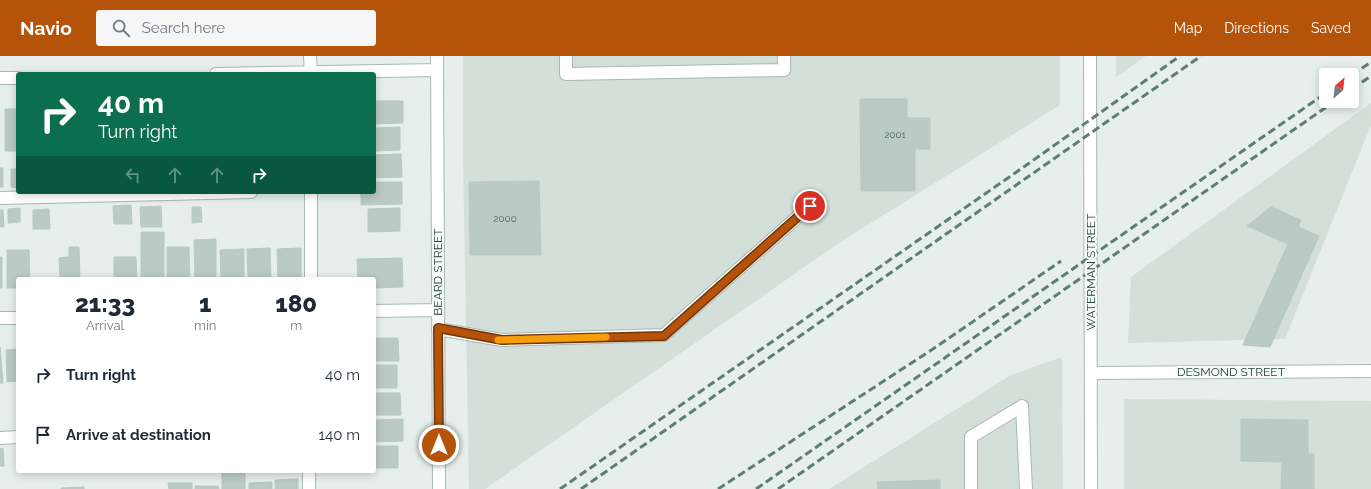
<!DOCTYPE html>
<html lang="en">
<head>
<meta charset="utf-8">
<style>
  :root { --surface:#fff; --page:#f6f6f7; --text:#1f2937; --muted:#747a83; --accent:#b45309 }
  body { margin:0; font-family:Raleway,sans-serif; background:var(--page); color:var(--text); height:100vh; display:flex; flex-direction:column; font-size:15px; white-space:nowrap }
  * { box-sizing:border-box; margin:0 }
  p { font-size:13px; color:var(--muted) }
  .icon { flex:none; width:22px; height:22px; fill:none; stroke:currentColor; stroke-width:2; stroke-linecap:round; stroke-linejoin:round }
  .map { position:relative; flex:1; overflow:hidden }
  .side { position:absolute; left:16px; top:221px; width:360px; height:196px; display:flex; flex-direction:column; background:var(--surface); border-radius:4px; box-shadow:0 2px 10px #0003 }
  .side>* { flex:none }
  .top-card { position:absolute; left:16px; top:16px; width:360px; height:122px; border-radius:4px; box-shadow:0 2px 10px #0003; background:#0b6e4f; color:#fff; overflow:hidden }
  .needle { width:26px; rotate:28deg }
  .fabs { position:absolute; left:1319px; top:12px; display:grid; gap:8px }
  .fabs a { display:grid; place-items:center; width:40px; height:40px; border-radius:4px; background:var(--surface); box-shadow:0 2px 10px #0003; font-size:20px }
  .pin { position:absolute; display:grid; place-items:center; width:34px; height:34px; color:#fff; margin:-17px; border:2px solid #fff; border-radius:50%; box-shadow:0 1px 4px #0007 }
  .me { position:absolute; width:44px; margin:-22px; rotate:0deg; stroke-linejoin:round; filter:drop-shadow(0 0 3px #0008) }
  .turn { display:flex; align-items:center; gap:14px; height:84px; padding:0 16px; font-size:18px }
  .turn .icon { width:52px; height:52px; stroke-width:2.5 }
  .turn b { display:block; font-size:28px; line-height:34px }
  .lanes { display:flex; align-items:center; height:38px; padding:0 16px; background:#0003; justify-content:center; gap:20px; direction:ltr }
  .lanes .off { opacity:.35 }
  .eta { display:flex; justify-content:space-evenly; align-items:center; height:68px; text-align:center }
  .eta b { font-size:24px; font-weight:800; line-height:28px }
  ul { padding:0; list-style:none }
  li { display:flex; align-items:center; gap:12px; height:60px; padding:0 16px }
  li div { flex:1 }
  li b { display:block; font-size:15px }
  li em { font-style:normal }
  header { display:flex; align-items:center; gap:24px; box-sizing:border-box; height:56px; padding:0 20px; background:var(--accent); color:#fff }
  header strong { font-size:19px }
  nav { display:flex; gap:22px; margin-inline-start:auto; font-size:14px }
  .search { width:280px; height:36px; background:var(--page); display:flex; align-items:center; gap:10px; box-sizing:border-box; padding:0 14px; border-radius:4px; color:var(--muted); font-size:15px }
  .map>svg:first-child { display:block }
  .built { fill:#d4dfda }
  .building { fill:#bbcac4; stroke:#b8c9c2 }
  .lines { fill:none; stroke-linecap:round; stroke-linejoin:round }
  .minor-casing { stroke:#a8b8b2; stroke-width:14 }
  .minor { stroke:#fff; stroke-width:12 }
  .rail { stroke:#5f7d75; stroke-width:3; stroke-dasharray:8 4; stroke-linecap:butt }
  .route-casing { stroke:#753606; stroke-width:10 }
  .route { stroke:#b45309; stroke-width:7 }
  .slow { stroke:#f59e0b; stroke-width:7 }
  .labels { text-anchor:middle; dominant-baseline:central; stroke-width:4; stroke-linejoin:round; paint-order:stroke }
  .number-label { font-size:10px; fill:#4a645c }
  .street-label { font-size:12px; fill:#24423a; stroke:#f7fbf9 }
</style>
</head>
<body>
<header>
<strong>Navio</strong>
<div class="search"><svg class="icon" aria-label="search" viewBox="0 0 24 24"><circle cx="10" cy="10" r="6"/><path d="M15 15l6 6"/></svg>Search here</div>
<nav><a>Map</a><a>Directions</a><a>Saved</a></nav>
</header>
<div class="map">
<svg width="1371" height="433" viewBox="0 0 1371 433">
  <rect width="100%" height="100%" fill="#e6efeb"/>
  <path class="built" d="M463 0H1060V49L842 185 485 433H469L463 103Z
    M1116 0H1146L1116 21Z
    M1371 47V69L1285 283 1128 287 1131 221Z
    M1062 301 1063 433H829L1011 319Z
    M1124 343 1371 345V433H1124Z"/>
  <path class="building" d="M860 43H907V62H930V93H915V135H861Z
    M374 45H403V67L374 68Z
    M5 53H18V95H5Z
    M400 71V94L374 95V72Z
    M401 98 402 121 374 122V99Z
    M0 112H3V131H0Z
    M11 113H18V132L11 131Z
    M539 125 541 199H470L469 126Z
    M374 126H402V148L361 149V136H374Z
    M131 149 132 168H114L113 150Z
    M161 150 162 171H141L140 151Z
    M192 151H201L202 166 192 167Z
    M1271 151 1301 164 1298 171 1319 180 1270 291 1243 289 1288 188 1247 170Z
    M20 152V166L8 167V153Z
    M400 152V175L368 176V153Z
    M49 153 50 173H33V154Z
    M0 154H3L4 171H0Z
    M141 176H164V223H141Z
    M216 183V223H195L194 184Z
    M69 191H79L80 223H60L59 202 69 201Z
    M167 191H189L190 223H167Z
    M270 192 271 223H248L247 193Z
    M301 192V223H278L277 193Z
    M244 193V223H221L220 194Z
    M7 194H29L30 223H18V232H7Z
    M0 201H2V232H0Z
    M114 201H136L137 223H114Z
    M402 202 403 231 374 232V223H358L357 203Z
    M374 282H398L399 305H374Z
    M0 291 3 327H0Z
    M18 293V325L7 326 6 294Z
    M374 309H397V332H374Z
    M374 337H400L401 359H374Z
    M403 363V385L374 386V364Z
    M1241 363 1308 364V398H1314V433H1281L1282 406 1241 405Z
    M374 390H398V412H374Z
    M3 392 4 410H0V393Z
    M222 415H245V433H222Z
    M298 423V433H275V424Z
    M940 424V433H878L877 426Z
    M272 426V433H249V427Z
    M168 427H192V433H169Z
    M195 430H218L219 433H195Z
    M84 431V433H61V432Z"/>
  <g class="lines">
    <defs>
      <path id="minor" d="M310 0 311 18
        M437 0 439 433
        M566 0V18L784 14V0
        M1090 0 1091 433
        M216 18 437 14
        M0 22H18
        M0 142 251 136
        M311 223V136
        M374 255 438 254
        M0 262H18
        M438 273 502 284 664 279 810 150
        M1091 317 1371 315
        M0 382 18 381
        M309 433V415
        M971 433V381L1022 350 1026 433"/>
    </defs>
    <use href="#minor" class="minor-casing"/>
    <use href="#minor" class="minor"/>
    <path class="rail" d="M1352 19 1371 6
      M1352 33 1371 20
      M560 433 1028 108 1180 0
      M581 433 1201 0
      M718 433 936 291 1061 205
      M756 433 1326 37
      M778 433 1335 45"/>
  </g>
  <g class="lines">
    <defs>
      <path id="route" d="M439 389 438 272 502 284 664 280 810 150"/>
    </defs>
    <use href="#route" class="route-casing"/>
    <use href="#route" class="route"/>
    <path class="slow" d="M498 284 606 281"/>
  </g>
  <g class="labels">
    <g class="number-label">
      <text x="895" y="78">2001</text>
      <text x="505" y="162">2000</text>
    </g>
    <g class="street-label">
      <text transform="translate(438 216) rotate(-90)">BEARD STREET</text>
      <text transform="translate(1091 216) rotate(-90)">WATERMAN STREET</text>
      <text x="1231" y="316">DESMOND STREET</text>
    </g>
  </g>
</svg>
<div class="fabs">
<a><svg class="needle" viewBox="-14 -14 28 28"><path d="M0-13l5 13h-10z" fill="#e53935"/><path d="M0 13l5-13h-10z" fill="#747a83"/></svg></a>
</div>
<div class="pin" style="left:810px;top:150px;background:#d93025"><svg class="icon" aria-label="arrive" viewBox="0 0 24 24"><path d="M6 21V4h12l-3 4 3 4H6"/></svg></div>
<svg class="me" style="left:439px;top:389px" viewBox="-20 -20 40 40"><circle r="17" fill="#b45309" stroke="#fff" stroke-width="3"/><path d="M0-11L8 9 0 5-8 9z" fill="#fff"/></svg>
<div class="top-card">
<div class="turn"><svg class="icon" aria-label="right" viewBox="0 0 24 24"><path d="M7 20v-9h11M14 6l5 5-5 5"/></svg><div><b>40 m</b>Turn right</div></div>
<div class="lanes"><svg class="icon off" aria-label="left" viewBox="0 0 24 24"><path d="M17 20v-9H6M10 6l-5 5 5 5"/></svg><svg class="icon off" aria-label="ahead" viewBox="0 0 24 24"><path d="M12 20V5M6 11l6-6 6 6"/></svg><svg class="icon off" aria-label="ahead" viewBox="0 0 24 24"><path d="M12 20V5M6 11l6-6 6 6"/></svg><svg class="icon" aria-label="right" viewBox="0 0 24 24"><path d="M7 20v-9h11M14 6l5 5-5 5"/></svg></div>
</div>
<section class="side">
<div class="eta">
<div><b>21:33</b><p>Arrival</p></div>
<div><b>1</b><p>min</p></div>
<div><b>180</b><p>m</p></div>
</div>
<ul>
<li><svg class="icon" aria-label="right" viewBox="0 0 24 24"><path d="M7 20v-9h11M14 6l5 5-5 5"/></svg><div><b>Turn right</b></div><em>40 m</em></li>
<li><svg class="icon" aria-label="arrive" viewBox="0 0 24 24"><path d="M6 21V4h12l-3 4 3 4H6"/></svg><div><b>Arrive at destination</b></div><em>140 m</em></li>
</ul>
</section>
</div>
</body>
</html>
